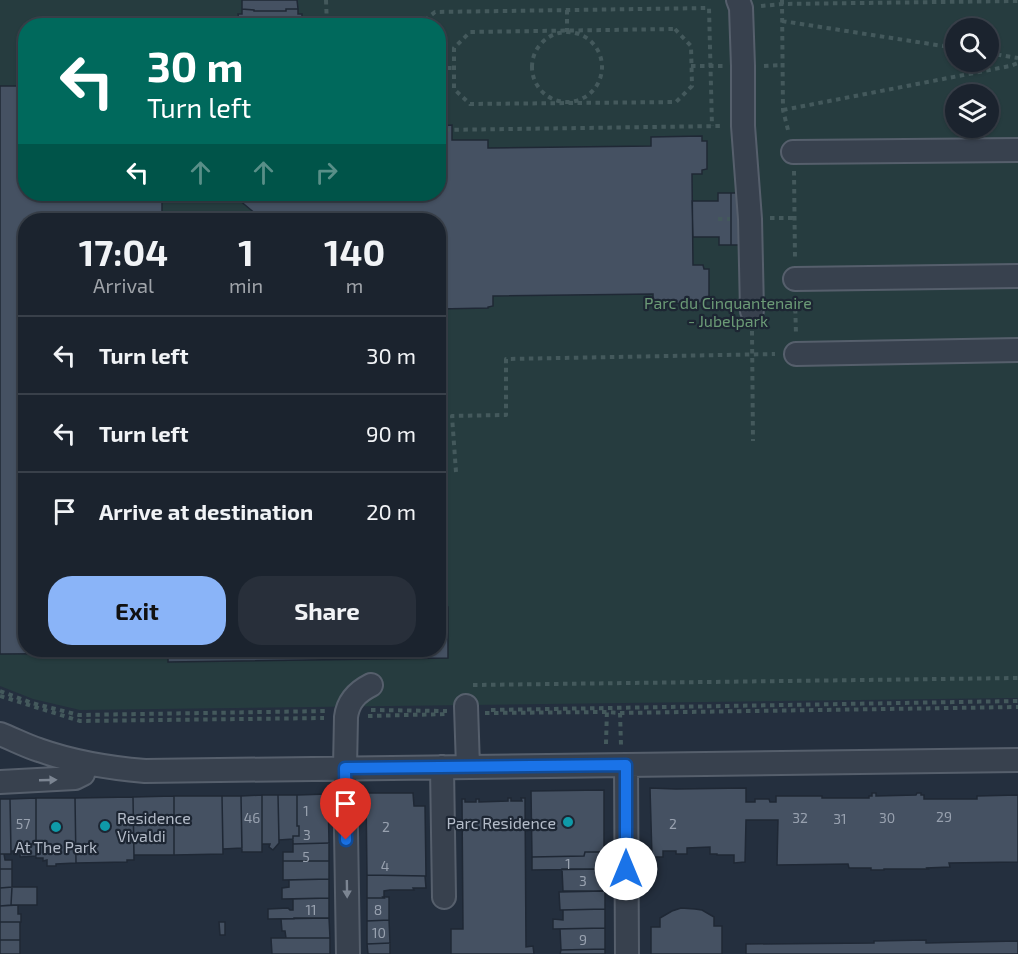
<!DOCTYPE html>
<html lang="en">
<head>
<meta charset="utf-8">
<style>
  :root { --surface:#1b232e; --page:#282f3a; --text:#f1f3f6; --muted:#a0a4aa; --line:#39404a; --accent:#8ab4f8 }
  body { margin:0; font-family:"Exo 2",sans-serif; background:var(--page); color:var(--text); height:100vh; display:flex; flex-direction:column; font-size:22px; white-space:nowrap }
  * { box-sizing:border-box; margin:0 }
  p { font-size:20px; color:var(--muted) }
  .icon { flex:none; width:33px; height:33px; fill:none; stroke:currentColor; stroke-width:2; stroke-linecap:round; stroke-linejoin:round }
  .map { position:relative; flex:1; overflow:hidden }
  .drawer { position:absolute; left:18px; top:213px; width:428px; height:444px; display:flex; flex-direction:column; background:var(--surface); border-radius:24px; box-shadow:0 2px 4px #0004,0 0 0 2px var(--line) }
  .drawer>* { flex:none }
  .hud { position:absolute; left:18px; top:18px; width:428px; height:183px; border-radius:24px; box-shadow:0 2px 4px #0004,0 0 0 2px var(--line); background:#00695c; color:#fff; overflow:hidden }
  .fabs { position:absolute; left:945px; top:18px; display:grid; gap:12px }
  .fabs a { display:grid; place-items:center; width:54px; height:54px; border-radius:50%; background:var(--surface); box-shadow:0 2px 4px #0004,0 0 0 2px var(--line); font-size:30px }
  .pin { position:absolute; display:grid; place-items:center; width:51px; height:51px; color:#fff; margin:-62px -26px; border-radius:50% 50% 50% 0; rotate:-45deg; box-shadow:0 0 6px #0007 }
  .pin .icon { rotate:45deg }
  .me { position:absolute; width:66px; margin:-33px; rotate:0deg; stroke-linejoin:round; filter:drop-shadow(0 0 4px #0008) }
  .turn { display:flex; align-items:center; gap:21px; height:126px; padding:0 30px; font-size:27px }
  .turn .icon { width:78px; height:78px; stroke-width:2.5 }
  .turn b { display:block; font-size:42px; line-height:51px }
  .lanes { display:flex; align-items:center; height:57px; padding:0 30px; background:#0003; justify-content:center; gap:30px; direction:ltr }
  .lanes .off { opacity:.35 }
  .eta { display:flex; justify-content:space-evenly; align-items:center; height:102px; text-align:center }
  .eta b { font-size:36px; font-weight:700; line-height:42px }
  .action { display:flex; gap:12px; margin-top:auto; padding:12px 30px }
  .action a { flex:1; height:69px; border-radius:24px; background:var(--accent); color:#111; font-size:24px; font-weight:700; line-height:69px; text-align:center }
  .action a+a { background:var(--page); color:var(--text) }
  ul { padding:0; list-style:none }
  li { display:flex; align-items:center; gap:18px; height:78px; padding:0 30px; border-top:2px solid var(--line) }
  li div { flex:1 }
  li b { display:block; font-size:22px }
  li em { font-style:normal }
  .map>svg:first-child { display:block }
  .green { fill:#263c3f; fill-rule:evenodd }
  .building { fill:#455162; stroke:#1f2835; stroke-width:1.5 }
  .lines { fill:none; stroke-linecap:round; stroke-linejoin:round }
  .minor-casing { stroke:#565f6c; stroke-width:26 }
  .path { stroke:#44595c; stroke-width:4; stroke-dasharray:4.5 4.5; stroke-linecap:butt }
  .minor { stroke:#38414e; stroke-width:22 }
  .oneway { fill:#7c8592 }
  .route-casing { stroke:#114b97; stroke-width:15 }
  .route { stroke:#1a73e8; stroke-width:10 }
  .culture-dot { fill:#0f9aa8; stroke:#1d2633; stroke-width:2 }
  .labels { text-anchor:middle; dominant-baseline:central; stroke-width:4.5; stroke-linejoin:round; paint-order:stroke }
  .number-label { font-size:14px; fill:#98a1af }
  .park-label { font-size:16px; fill:#6b9a76; stroke:#1d2633 }
  .poi-label { font-size:16px; fill:#b4bcc9; stroke:#1d2633; text-anchor:start }
</style>
</head>
<body>
<div class="map">
<svg width="1018" height="954" viewBox="0 0 1018 954">
  <rect width="100%" height="100%" fill="#242f3e"/>
  <path class="green" d="M0 0H1018V698L80 710 33 699 0 686ZM26 26H438V194H26ZM956 28H988V62H956ZM956 94H988V128H956ZM26 220H438V650H26Z"/>
  <path class="building" d="M242 0H297L298 9H286V11H254V10L242 9Z
    M242 9 254 10V11H286V9H298V14H302V20L307 26H233L235 22 239 20 238 14H242Z
    M0 86H26V194H162V220H26V650H168V653L0 654Z
    M452 125V140H488V148H490L651 146V137L702 136V141H707V169L702 170V174H692L693 265H703L704 269H709V298H704V303L653 304V294L493 296V306L488 307V308L439 309 438 220H263L232 194H438V147H440V126Z
    M718 193H731V245H719V237H693L692 201H718Z
    M731 193H738L739 245H731Z
    M438 607H448V658L168 662V650H438Z
    M650 788 676 789 746 788V802H755V799H769L770 802H776V796H822V798H869V796H872V793H876V796L916 795 917 793H921V795H924V799H977V796L1018 795V862L949 863 950 867 927 868 928 869H884V870H871V868H849L848 864 777 865 778 820H746L745 862 734 863V855H717V854H710V847L687 848V854H676V851H663V857H652Z
    M604 790V852H585L584 856 532 857 531 791Z
    M366 793H413L414 806H425L426 876 367 875Z
    M328 794 329 843 293 844V836H299V826H297V795Z
    M262 795H278L279 843 273 850 269 847 270 844H262Z
    M262 795V852H242L241 796Z
    M278 795H297V826H299V836H293V839L279 840Z
    M174 796V855H134L133 797Z
    M174 796H222L223 854 174 855Z
    M222 796H241L242 848 223 849Z
    M133 797 134 860H127V862L76 863 75 798Z
    M36 798V856L20 857V851H11L10 799Z
    M36 798H75L76 863 56 864V866H47V860L43 861V858H36Z
    M508 798H511V801H522L521 798H525L526 947 533 946 534 954H451V929H463L462 799H465V802H476V799H479V802L508 801Z
    M0 799H10L11 854H0Z
    M329 843V861H283V852H293V844Z
    M585 852H604V869L532 870V857L584 856Z
    M0 854H4L5 860H12V869H0Z
    M283 861H329V879L283 880Z
    M0 869H12V887L0 888Z
    M562 869H604L605 891H563Z
    M367 875 425 876 426 888H413L414 890H390L384 891V898H367Z
    M329 879V898L282 899V888L289 887V880Z
    M12 887 11 905 0 906V888Z
    M12 887H37V905H11Z
    M605 891V909L560 910 559 892Z
    M383 897H389V920L367 921V898H384Z
    M329 898V918L268 919V909L288 908 290 910H293V899Z
    M18 905V914H21V922H0V906Z
    M681 908 695 909 702 910 714 917V926H722V954H651V927H660V918L672 911Z
    M605 909V928L553 929V919L563 920V910Z
    M294 918H329L330 938H286L285 931H282L281 919H294Z
    M389 920 390 943 367 944V921Z
    M0 922H20V940H0Z
    M219 922H225V935H220Z
    M605 928V949L561 950 560 929Z
    M271 938H330V954H272Z
    M0 940H20V954H0Z
    M926 940V943L1018 941V954H746V944L874 943V941Z
    M390 943V954H368L367 944Z
    M605 949V954H560L561 950Z"/>
  <g class="lines">
    <defs>
      <path id="minor" d="M738 0 741 8 743 66V126L750 219 752 311
        M793 152 1018 150
        M795 279 1018 276
        M796 354 1018 350
        M466 706 468 767
        M0 734C13 739 26 746 39 750 73 762 109 768 145 771L1018 760
        M626 765 627 954
        M442 767 444 897
        M0 782 75 778 83 774 86 763
        M348 954 345 768 346 717C348 701 357 692 371 685"/>
    </defs>
    <use href="#minor" class="minor-casing"/>
    <path class="path" d="M326 0 327 26
      M782 0 783 110 789 134
      M761 6 782 4 1018 1
      M567 10V32
      M326 21H424L435 12 709 8 712 126
      M782 21 956 48
      M675 29 691 46 692 86 676 102 470 104 454 89V48L470 32Z
      M532 67a35 35 0 1 1 70 0a35 35 0 1 1-70 0Z
      M988 53 1018 58
      M691 66H724
      M764 66 783 65
      M438 68H454
      M783 110 1010 66 1018 63
      M438 127 440 130 722 126
      M794 171 795 259
      M770 218H794
      M718 219H730
      M795 300 796 334
      M752 331 753 441
      M456 472 452 416 506 415V359L775 354
      M473 685 1018 678
      M0 691 32 703 79 715 327 711
      M0 696 80 721 324 718
      M371 710 447 711
      M491 710 1018 701
      M485 713 607 712 620 713 1018 707
      M620 713 621 745
      M368 716 447 714
      M606 744 607 709"/>
    <use href="#minor" class="minor"/>
  </g>
  <defs><path id="oneway-solid" d="M-6-.8H1V-3.2L6.5 0L1 3.2V.8H-6Z" transform="scale(1.5)"/></defs>
  <g class="oneway">
    <use href="#oneway-solid" transform="translate(48 780) rotate(-2)"/>
    <use href="#oneway-solid" transform="translate(347 889) rotate(89)"/>
  </g>
  <g class="lines">
    <defs>
      <path id="route" d="M346 840 345 768 626 765V869"/>
    </defs>
    <use href="#route" class="route-casing"/>
    <use href="#route" class="route"/>
  </g>
  <g class="culture-dot">
    <circle cx="568" cy="822" r="6"/>
    <circle cx="105" cy="826" r="6"/>
    <circle cx="56" cy="827" r="6"/>
  </g>
  <g class="labels">
    <g class="number-label">
      <text x="306" y="810">1</text>
      <text x="944" y="816">29</text>
      <text x="252" y="817">46</text>
      <text x="800" y="817">32</text>
      <text x="887" y="817">30</text>
      <text x="840" y="818">31</text>
      <text x="23" y="823">57</text>
      <text x="673" y="823">2</text>
      <text x="386" y="826">2</text>
      <text x="307" y="834">3</text>
      <text x="306" y="856">5</text>
      <text x="568" y="863">1</text>
      <text x="385" y="865">4</text>
      <text x="583" y="880">3</text>
      <text x="311" y="909">11</text>
      <text x="378" y="909">8</text>
      <text x="379" y="932">10</text>
      <text x="583" y="939">9</text>
    </g>
    <g class="park-label">
      <text x="728" y="302">Parc du Cinquantenaire<tspan x="728" dy="18">- Jubelpark</tspan></text>
    </g>
    <g class="poi-label">
      <text x="117" y="817">Residence<tspan x="117" dy="18">Vivaldi</tspan></text>
      <text x="556" y="822" text-anchor="end">Parc Residence</text>
      <text x="56" y="846" text-anchor="middle">At The Park</text>
    </g>
  </g>
</svg>
<div class="fabs">
<a><svg class="icon" aria-label="search" viewBox="0 0 24 24"><circle cx="10" cy="10" r="6"/><path d="M15 15l6 6"/></svg></a>
<a><svg class="icon" aria-label="layers" viewBox="0 0 24 24"><path d="M12 4l9 5-9 5-9-5zM3 14l9 5 9-5"/></svg></a>
</div>
<div class="pin" style="left:346px;top:840px;background:#d93025"><svg class="icon" aria-label="arrive" viewBox="0 0 24 24"><path d="M6 21V4h12l-3 4 3 4H6"/></svg></div>
<svg class="me" style="left:626px;top:869px" viewBox="-20 -20 40 40"><circle r="19" fill="#fff"/><path d="M0-13L10 11 0 6-10 11z" fill="#1a73e8"/></svg>
<div class="hud">
<div class="turn"><svg class="icon" aria-label="left" viewBox="0 0 24 24"><path d="M17 20v-9H6M10 6l-5 5 5 5"/></svg><div><b>30 m</b>Turn left</div></div>
<div class="lanes"><svg class="icon" aria-label="left" viewBox="0 0 24 24"><path d="M17 20v-9H6M10 6l-5 5 5 5"/></svg><svg class="icon off" aria-label="ahead" viewBox="0 0 24 24"><path d="M12 20V5M6 11l6-6 6 6"/></svg><svg class="icon off" aria-label="ahead" viewBox="0 0 24 24"><path d="M12 20V5M6 11l6-6 6 6"/></svg><svg class="icon off" aria-label="right" viewBox="0 0 24 24"><path d="M7 20v-9h11M14 6l5 5-5 5"/></svg></div>
</div>
<section class="drawer">
<div class="eta">
<div><b>17:04</b><p>Arrival</p></div>
<div><b>1</b><p>min</p></div>
<div><b>140</b><p>m</p></div>
</div>
<ul>
<li><svg class="icon" aria-label="left" viewBox="0 0 24 24"><path d="M17 20v-9H6M10 6l-5 5 5 5"/></svg><div><b>Turn left</b></div><em>30 m</em></li>
<li><svg class="icon" aria-label="left" viewBox="0 0 24 24"><path d="M17 20v-9H6M10 6l-5 5 5 5"/></svg><div><b>Turn left</b></div><em>90 m</em></li>
<li><svg class="icon" aria-label="arrive" viewBox="0 0 24 24"><path d="M6 21V4h12l-3 4 3 4H6"/></svg><div><b>Arrive at destination</b></div><em>20 m</em></li>
</ul>
<div class="action"><a>Exit</a><a>Share</a></div>
</section>
</div>
</body>
</html>
